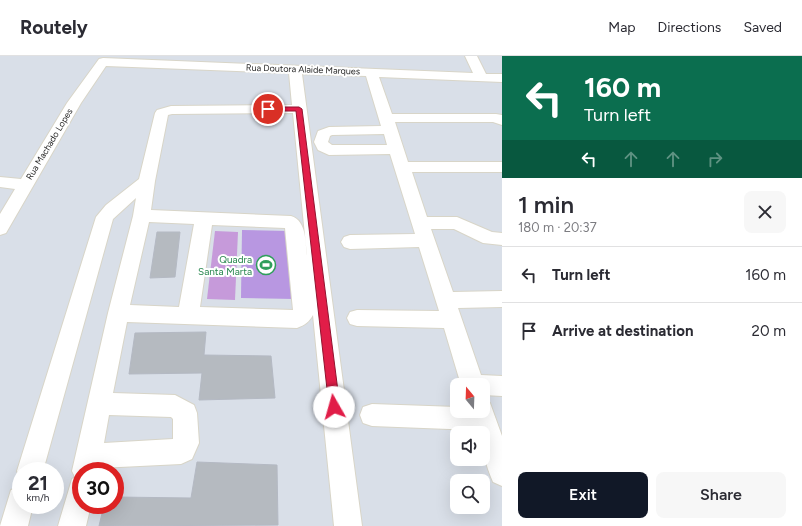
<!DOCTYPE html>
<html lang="en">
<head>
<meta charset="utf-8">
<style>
  :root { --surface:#fff; --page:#f7f7f7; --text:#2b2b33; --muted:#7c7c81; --line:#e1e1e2; --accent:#111827 }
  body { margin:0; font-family:Figtree,sans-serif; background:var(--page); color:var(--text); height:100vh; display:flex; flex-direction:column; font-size:15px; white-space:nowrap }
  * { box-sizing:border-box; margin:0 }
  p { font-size:13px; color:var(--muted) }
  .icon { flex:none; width:22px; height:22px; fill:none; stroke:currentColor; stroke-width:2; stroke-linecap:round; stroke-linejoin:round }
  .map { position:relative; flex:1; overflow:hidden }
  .panel { display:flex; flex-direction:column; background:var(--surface); width:300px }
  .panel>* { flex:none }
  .banner { background:#0b6e4f; color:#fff; overflow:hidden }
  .needle { width:26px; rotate:341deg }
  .controls { position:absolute; left:450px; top:322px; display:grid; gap:8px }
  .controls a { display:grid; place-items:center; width:40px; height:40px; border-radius:8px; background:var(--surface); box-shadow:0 4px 16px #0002; font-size:20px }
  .speed { position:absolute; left:12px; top:406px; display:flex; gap:8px; font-size:20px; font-weight:700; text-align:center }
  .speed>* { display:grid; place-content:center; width:52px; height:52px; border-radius:50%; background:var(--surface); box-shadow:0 4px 16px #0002; line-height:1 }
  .speed small { font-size:10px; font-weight:400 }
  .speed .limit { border:6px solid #d22; background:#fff; color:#111 }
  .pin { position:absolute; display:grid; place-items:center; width:34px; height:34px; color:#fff; margin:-17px; border:2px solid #fff; border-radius:50%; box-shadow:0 1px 4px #0007 }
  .me { position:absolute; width:44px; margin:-22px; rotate:353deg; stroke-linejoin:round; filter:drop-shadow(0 0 3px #0008) }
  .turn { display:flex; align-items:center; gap:14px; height:84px; padding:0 16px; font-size:18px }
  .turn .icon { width:52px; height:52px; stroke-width:2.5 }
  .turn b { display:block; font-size:28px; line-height:34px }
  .lanes { display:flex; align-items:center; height:38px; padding:0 16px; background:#0003; justify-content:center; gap:20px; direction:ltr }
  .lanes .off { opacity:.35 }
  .round { display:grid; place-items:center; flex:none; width:42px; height:42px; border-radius:8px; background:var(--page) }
  .headline { display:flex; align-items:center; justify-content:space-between; height:68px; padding:0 16px }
  h1 { font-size:24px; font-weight:600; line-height:30px }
  .primary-button { display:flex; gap:8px; margin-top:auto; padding:8px 16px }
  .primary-button a { flex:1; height:46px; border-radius:8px; background:var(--accent); color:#fff; font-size:16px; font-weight:600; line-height:46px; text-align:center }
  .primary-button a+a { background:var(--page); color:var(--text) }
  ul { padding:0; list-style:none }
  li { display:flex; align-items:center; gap:12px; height:56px; padding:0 16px; border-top:1px solid var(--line) }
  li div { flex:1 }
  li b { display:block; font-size:15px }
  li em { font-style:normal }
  header { display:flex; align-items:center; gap:24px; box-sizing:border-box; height:56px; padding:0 20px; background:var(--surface); border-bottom:1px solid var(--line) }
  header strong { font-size:19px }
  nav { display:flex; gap:22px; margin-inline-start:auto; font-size:14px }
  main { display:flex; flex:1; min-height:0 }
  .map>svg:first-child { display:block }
  .green { fill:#c69ada }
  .pitch { fill:#b897e1 }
  .building { fill:#b5bac0; stroke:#b4b9c3 }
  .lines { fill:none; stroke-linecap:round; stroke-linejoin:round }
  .minor-casing { stroke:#d8d5c8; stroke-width:2 }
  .minor { fill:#fff; fill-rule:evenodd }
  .route { fill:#e11d48; stroke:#92132f }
  .labels { text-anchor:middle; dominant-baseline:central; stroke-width:4; stroke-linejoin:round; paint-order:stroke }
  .far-street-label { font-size:9px; fill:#272727; stroke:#fff }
  .leisure-label { font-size:10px; fill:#27864d; stroke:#fff; text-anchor:end }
</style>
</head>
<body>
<header>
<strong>Routely</strong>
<nav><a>Map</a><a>Directions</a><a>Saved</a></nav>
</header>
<main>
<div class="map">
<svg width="502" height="470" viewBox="0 0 502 470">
  <rect width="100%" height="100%" fill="#d9dfe8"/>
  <path class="green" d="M215 175 238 176 235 244 207 243Z"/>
  <path class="pitch" d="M242 174 289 175 294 243 241 242Z"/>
  <path class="building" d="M157 176H180L175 221 150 222Z
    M206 276 204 299 271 300 275 342 199 344 202 317 129 318 135 277Z
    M197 406 277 409 278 469 99 470 104 449H115V441L191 442Z"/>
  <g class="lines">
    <defs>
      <path id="minor" d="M465 0H477L486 18H502V26L379 21 392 58H496L502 59V69L493 66H395L408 106H502V116H412L427 161H457L492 176 502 177V189L483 187 454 173H431L453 236 502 235V251L458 252 481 319 502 320V340L483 339V329H461L444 272 357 270 350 268 347 262 350 256 357 254 439 255 419 191 350 193 344 191 341 186 344 181 350 179 415 178 390 98 329 99 318 94 314 86 318 75 329 71 381 70 366 20 302 18 362 470H334L313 259C309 266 305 269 297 272L127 266 113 337 175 339 194 349 197 357 199 387 192 403 181 408 99 412 98 415H81V449H91L86 470H58L72 423 75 421 72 415 108 257 133 160 136 142 113 163 43 415H21V424L17 415 96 161 106 149 139 123 155 57 157 54 171 50 292 49 289 17 106 10 81 47 6 177 0 179V158L15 133 0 131V121L21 123 67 47 99 3 103 2 473 17ZM293 57 307 200C305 186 307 165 291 160L151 154 155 125 168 59 172 58ZM384 78 387 89H332L328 86 330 80 332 79ZM149 166 194 168 179 251 130 249ZM212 169 285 172 293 254 200 251ZM109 359 171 361 173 363V383L104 387Z
        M483 345 490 347 502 380V430L493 426C485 407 483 397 483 377H476L475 374 372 370 363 367 360 359 363 351 372 348 457 351V355H483Z
        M21 430V449H33L28 470H0L11 434Z"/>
    </defs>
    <use href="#minor" class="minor-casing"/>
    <use href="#minor" class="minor"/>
  </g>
  <path class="route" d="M299 51 302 53 340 351 338 355 334 356 331 355 329 351 296 55H268L265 53 268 51Z"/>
  <defs>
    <symbol id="stadium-ring" viewBox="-11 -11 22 22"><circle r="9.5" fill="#fff" stroke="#2e9e5b" stroke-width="1.5"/><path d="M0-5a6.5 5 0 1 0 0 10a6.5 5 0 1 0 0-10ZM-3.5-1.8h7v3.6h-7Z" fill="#2e9e5b"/></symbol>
  </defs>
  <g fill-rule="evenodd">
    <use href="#stadium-ring" x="255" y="198" width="22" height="22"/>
  </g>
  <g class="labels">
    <g class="far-street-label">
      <text transform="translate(303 13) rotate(2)">Rua Doutora Alaide Marques</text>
      <text transform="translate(49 88) rotate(-59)">Rua Machado Lopes</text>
    </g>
    <g class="leisure-label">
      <text x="252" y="203">Quadra<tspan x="252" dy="12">Santa Marta</tspan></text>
    </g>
  </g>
</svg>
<div class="controls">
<a><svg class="needle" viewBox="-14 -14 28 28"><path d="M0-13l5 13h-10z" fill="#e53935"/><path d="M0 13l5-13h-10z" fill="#7c7c81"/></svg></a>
<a><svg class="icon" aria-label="sound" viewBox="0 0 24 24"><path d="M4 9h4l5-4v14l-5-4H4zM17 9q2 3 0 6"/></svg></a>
<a><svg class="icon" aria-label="search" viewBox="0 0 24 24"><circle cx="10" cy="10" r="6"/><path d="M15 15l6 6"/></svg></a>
</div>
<div class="speed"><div>21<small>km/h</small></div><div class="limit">30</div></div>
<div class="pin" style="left:268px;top:53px;background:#d93025"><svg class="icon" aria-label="arrive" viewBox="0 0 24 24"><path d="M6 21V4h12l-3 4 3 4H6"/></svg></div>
<svg class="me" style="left:334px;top:351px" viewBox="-20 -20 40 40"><circle r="19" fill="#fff"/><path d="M0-13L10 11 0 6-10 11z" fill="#e11d48"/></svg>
</div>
<section class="panel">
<div class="banner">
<div class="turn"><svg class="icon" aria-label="left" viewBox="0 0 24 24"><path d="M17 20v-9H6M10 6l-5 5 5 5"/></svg><div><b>160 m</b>Turn left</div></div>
<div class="lanes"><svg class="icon" aria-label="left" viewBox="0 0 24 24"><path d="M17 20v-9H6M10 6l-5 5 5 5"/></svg><svg class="icon off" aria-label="ahead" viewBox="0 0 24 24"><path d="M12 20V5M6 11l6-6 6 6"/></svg><svg class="icon off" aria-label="ahead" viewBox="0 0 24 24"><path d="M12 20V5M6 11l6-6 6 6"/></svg><svg class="icon off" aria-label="right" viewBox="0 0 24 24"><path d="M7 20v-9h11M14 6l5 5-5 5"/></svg></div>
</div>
<div class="headline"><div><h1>1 min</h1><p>180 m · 20:37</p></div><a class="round"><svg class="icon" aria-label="close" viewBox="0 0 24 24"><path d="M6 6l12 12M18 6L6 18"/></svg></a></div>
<ul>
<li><svg class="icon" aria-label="left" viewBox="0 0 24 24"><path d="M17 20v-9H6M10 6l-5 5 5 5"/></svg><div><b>Turn left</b></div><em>160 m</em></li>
<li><svg class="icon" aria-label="arrive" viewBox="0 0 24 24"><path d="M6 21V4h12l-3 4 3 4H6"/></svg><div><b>Arrive at destination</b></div><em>20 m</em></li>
</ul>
<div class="primary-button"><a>Exit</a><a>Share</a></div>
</section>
</main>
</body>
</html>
